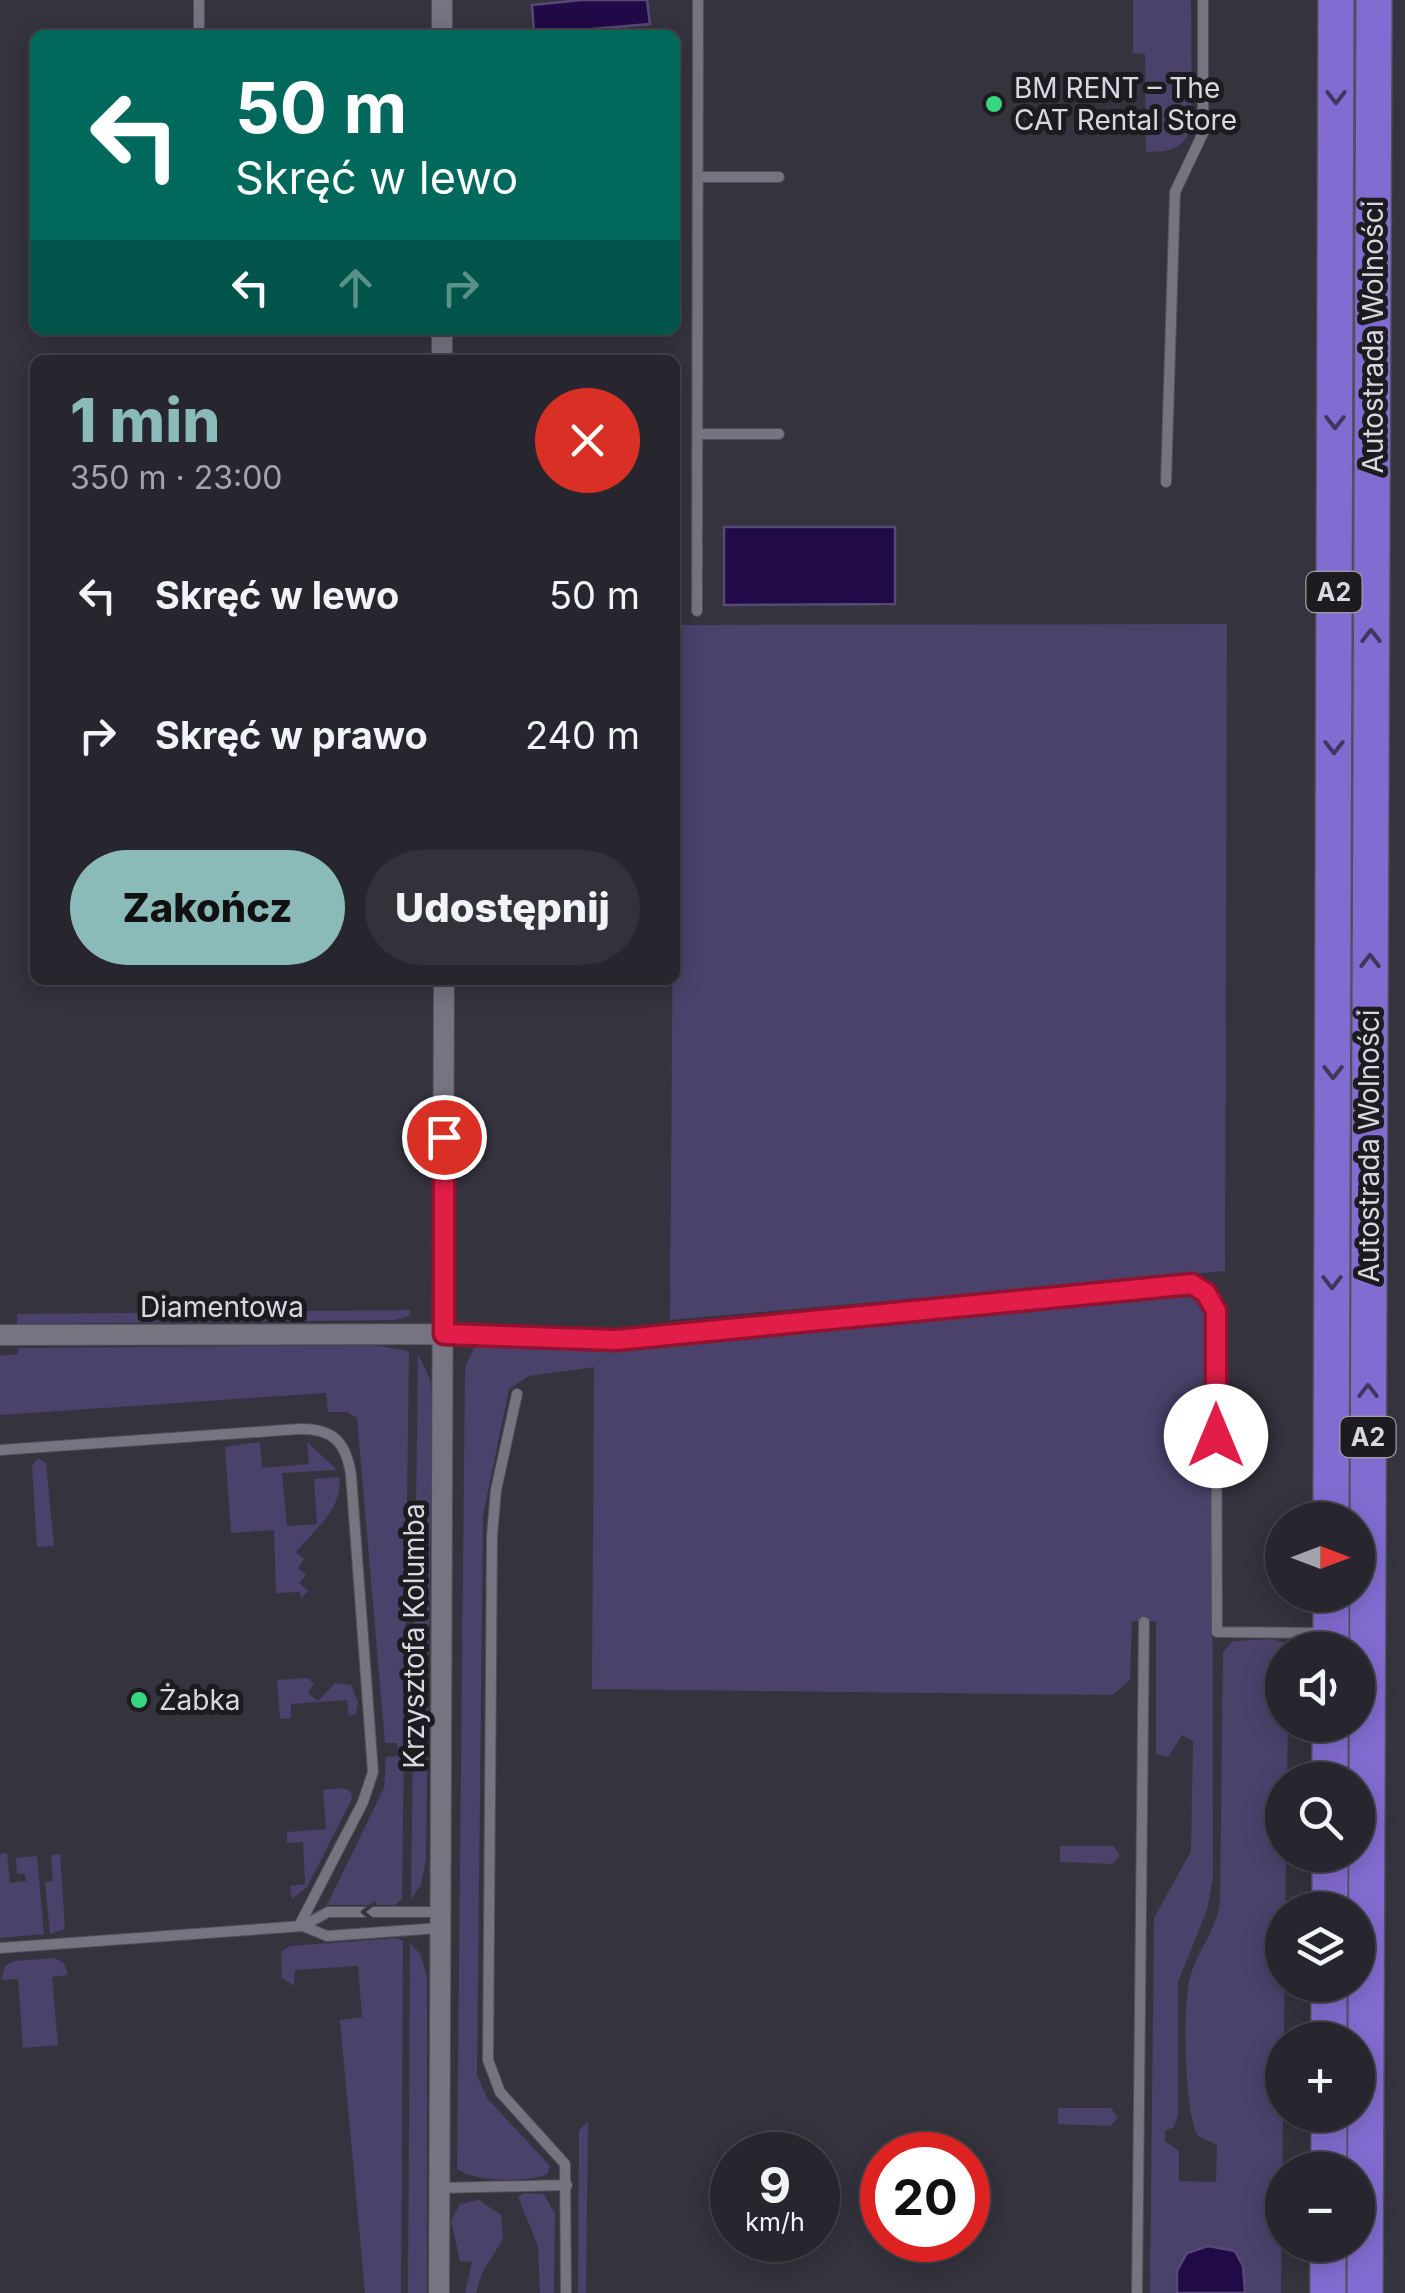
<!DOCTYPE html>
<html lang="pl">
<head>
<meta charset="utf-8">
<style>
  :root { --surface:#27262e; --page:#33323a; --text:#f1f3f6; --muted:#a4a5aa; --line:#43434a; --accent:#8bbbb9 }
  body { margin:0; font-family:Inter,sans-serif; background:var(--page); color:var(--text); height:100vh; display:flex; flex-direction:column; font-size:38px; white-space:nowrap }
  * { box-sizing:border-box; margin:0 }
  p { font-size:32px; color:var(--muted) }
  .icon { flex:none; width:55px; height:55px; fill:none; stroke:currentColor; stroke-width:2; stroke-linecap:round; stroke-linejoin:round }
  .map { position:relative; flex:1; overflow:hidden }
  .drawer { position:absolute; left:30px; top:355px; width:650px; height:630px; display:flex; flex-direction:column; background:var(--surface); border-radius:15px; box-shadow:0 5px 25px #0003,0 0 0 2px var(--line) }
  .drawer>* { flex:none }
  .guide { position:absolute; left:30px; top:30px; width:650px; height:305px; border-radius:15px; box-shadow:0 5px 25px #0003,0 0 0 2px var(--line); background:#00695c; color:#fff; overflow:hidden }
  .needle { width:65px; rotate:90deg }
  .fabs { position:absolute; left:1265px; top:1502px; display:grid; gap:20px }
  .fabs a { display:grid; place-items:center; width:110px; height:110px; border-radius:50%; background:var(--surface); box-shadow:0 5px 25px #0003,0 0 0 2px var(--line); font-size:50px }
  .speed { position:absolute; left:710px; top:2132px; display:flex; gap:20px; font-size:50px; font-weight:700; text-align:center }
  .speed>* { display:grid; place-content:center; width:130px; height:130px; border-radius:50%; background:var(--surface); box-shadow:0 5px 25px #0003,0 0 0 2px var(--line); line-height:1 }
  .speed small { font-size:25px; font-weight:400 }
  .speed .limit { border:15px solid #d22; background:#fff; color:#111 }
  .pin { position:absolute; display:grid; place-items:center; width:85px; height:85px; color:#fff; margin:-42px; border:5px solid #fff; border-radius:50%; box-shadow:0 2px 10px #0007 }
  .me { position:absolute; width:110px; margin:-55px; rotate:0deg; stroke-linejoin:round; filter:drop-shadow(0 0 8px #0008) }
  .turn { display:flex; align-items:center; gap:35px; height:210px; padding:0 40px; font-size:45px }
  .turn .icon { width:130px; height:130px; stroke-width:2.5 }
  .turn b { display:block; font-size:70px; line-height:85px }
  .lanes { display:flex; align-items:center; height:95px; padding:0 40px; background:#0003; justify-content:center; gap:50px; direction:ltr }
  .lanes .off { opacity:.35 }
  .round { display:grid; place-items:center; flex:none; width:105px; height:105px; border-radius:52px; background:var(--page) }
  .summary { display:flex; align-items:center; justify-content:space-between; height:170px; padding:0 40px }
  h1 { font-size:60px; font-weight:800; line-height:75px; color:var(--accent) }
  .cta { display:flex; gap:20px; margin-top:auto; padding:20px 40px }
  .cta a { flex:1; height:115px; border-radius:60px; background:var(--accent); color:#111; font-size:40px; font-weight:800; line-height:115px; text-align:center }
  .cta a+a { background:var(--page); color:var(--text) }
  ul { padding:0; list-style:none }
  li { display:flex; align-items:center; gap:30px; height:140px; padding:0 40px }
  li div { flex:1 }
  li b { display:block; font-size:38px }
  li em { font-style:normal }
  .map>svg:first-child { display:block }
  .green { fill:#4a426b }
  .water { fill:#200a48; stroke:#584876; stroke-width:2.5 }
  .lines { fill:none; stroke-linecap:round; stroke-linejoin:round }
  .lane-casing { stroke:#514f59; stroke-width:12 }
  .street-casing { stroke:#514f59; stroke-width:22 }
  .highway-casing { stroke:#514f59; stroke-width:38 }
  .lane { stroke:#767481; stroke-width:10 }
  .street { stroke:#767481; stroke-width:20 }
  .highway { stroke:#836cd1; stroke-width:35 }
  .oneway { stroke:#40375e }
  .oneway2 { stroke:#37363d }
  .route-casing { stroke:#92132f; stroke-width:25 }
  .route { stroke:#e11d48; stroke-width:18 }
  .poi-dot { fill:#35d881; stroke:#1c1b20; stroke-width:4 }
  .labels { text-anchor:middle; dominant-baseline:central; stroke-width:10; stroke-linejoin:round; paint-order:stroke }
  .shield { fill:#1c1b20; stroke:#a09fa6; stroke-width:2.5 }
  .shield-label { font-size:25px; font-weight:bold; fill:#d9d8e0 }
  .poi-label { font-size:28px; fill:#d9d8e0; stroke:#1c1b20; text-anchor:start }
  .street-label { font-size:28px; fill:#d9d8e0; stroke:#1c1b20 }
</style>
</head>
<body>
<div class="map">
<svg width="1405" height="2293" viewBox="0 0 1405 2293">
  <rect width="100%" height="100%" fill="#34333e"/>
  <path class="green" d="M1133 0H1191L1192 123C1186 149 1170 152 1146 152L1145 54 1133 53Z
    M1227 624 1225 1271 670 1320 675 625Z
    M1186 1288 1206 1301 1212 1322 1213 1877 1207 1910 1178 1982V2116L1174 2127 1165 2131V2141L1179 2151V2181L1216 2182 1217 2145 1198 2136C1184 2115 1182 1999 1191 1974 1199 1949 1217 1928 1220 1902L1223 1652 1233 1641 1272 1639 1288 1644V1650H1282V1725H1288L1287 1780H1282L1286 1855 1281 2293H1150L1154 1918 1191 1851 1193 1741 1182 1735 1168 1757 1156 1754V1621H1132L1130 1680 1113 1695 592 1689 594 1367 529 1376 509 1389 483 1515 477 2075 487 2098 550 2166 547 2174C527 2183 475 2182 457 2169L465 1367 474 1348 507 1340 616 1344Z
    M411 1310 409 1316 395 1320 17 1324V1314Z
    M374 1345 409 1351 402 1899 395 1905H327L384 1788 386 1757 398 1756 397 1743H385L357 1418 347 1412H328L326 1393 0 1415V1356L18 1354V1348Z
    M418 1354 430 1379 432 1407 426 1859 421 1885 411 1899Z
    M260 1442 262 1468 309 1464 307 1442 337 1470 282 1473 287 1526 317 1524 314 1479 339 1477C344 1508 315 1529 296 1552L304 1559 298 1568 306 1575 299 1583 308 1591 301 1599 300 1592 276 1593 274 1530 231 1533 225 1447Z
    M38 1458 46 1463 54 1546 37 1547 32 1466Z
    M308 1678 314 1684 308 1693 318 1701 335 1683 351 1685 358 1702 356 1713 349 1716 347 1700 291 1704V1718L280 1719 277 1680Z
    M343 1788 351 1792 352 1799 307 1887 292 1899 290 1886 305 1884 303 1842 287 1843V1832L326 1829 323 1790Z
    M1060 1846H1114L1120 1856 1112 1864 1060 1862Z
    M7 1853 10 1883 26 1881 25 1874H17L16 1858 37 1856 44 1934 0 1938V1854Z
    M60 1854 65 1929 50 1934 45 1882 53 1881 51 1855Z
    M397 1938 403 1941 401 2293H365L340 2020 362 2017 358 1966 295 1970 294 1986 282 1978 281 1952 290 1946Z
    M410 1943 421 1955 427 1977V2293H408Z
    M55 1958 64 1963 68 1975 52 1977 58 2045 23 2048 18 1979 1 1980 5 1966 14 1961Z
    M1058 2108H1111L1118 2118 1110 2126 1058 2124Z
    M588 2122 586 2293H578L579 2130Z
    M524 2193 544 2194 555 2214 554 2293H540L538 2246 518 2197Z
    M479 2200 501 2215 503 2239 482 2273 476 2293H465L472 2262 460 2261 451 2221 460 2204Z"/>
  <path class="water" d="M581 0H647L650 24 534 34 532 5Z
    M724 527H895V604L724 605Z
    M1208 2246 1235 2251 1243 2266 1245 2293H1177V2271L1187 2253Z"/>
  <g class="lines">
    <defs>
      <path id="lane" d="M199 0V35
        M698 177H779
        M698 434H779
        M1166 482 1175 192 1203 133V0
        M697 611 698 0
        M444 1334 616 1340 1178 1284C1201 1283 1213 1295 1216 1318L1217 1632 1326 1633
        M517 1394 496 1490 492 1536 488 2060 500 2092 565 2164 566 2293
        M0 1450 299 1429C333 1428 346 1442 351 1475L373 1772 363 1802 299 1926
        M303 1926 327 1936 439 1928
        M0 1948 303 1926 328 1912H440
        M439 2188 567 2185
        M1137 2293 1144 1622"/>
      <path id="street" d="M442 0V35
        M442 330V360
        M0 1335 444 1334
        M439 2293 444 980"/>
      <path id="highway" d="M1331 1520 1336 0
        M1331 1650V1595
        M1330 1780V1725
        M1330 1910V1855
        M1329 2040V1985
        M1329 2170V2115
        M1328 2293V2245
        M1365 2293 1374 0"/>
    </defs>
    <use href="#lane" class="lane-casing"/>
    <use href="#street" class="street-casing"/>
    <use href="#highway" class="highway-casing"/>
    <use href="#lane" class="lane"/>
    <use href="#street" class="street"/>
    <use href="#highway" class="highway"/>
  </g>
  <defs><path id="oneway-chevron" d="M-2-3.5L2.5 0L-2 3.5" fill="none" stroke-width="1.6" stroke-linecap="round" stroke-linejoin="round" transform="scale(2.5)"/></defs>
  <g class="oneway">
    <use href="#oneway-chevron" transform="translate(1336 97) rotate(90)"/>
    <use href="#oneway-chevron" transform="translate(1335 422) rotate(90)"/>
    <use href="#oneway-chevron" transform="translate(1371 636) rotate(-90)"/>
    <use href="#oneway-chevron" transform="translate(1334 747) rotate(90)"/>
    <use href="#oneway-chevron" transform="translate(1370 961) rotate(-90)"/>
    <use href="#oneway-chevron" transform="translate(1333 1072) rotate(90)"/>
    <use href="#oneway-chevron" transform="translate(1332 1282) rotate(90)"/>
    <use href="#oneway-chevron" transform="translate(1368 1391) rotate(-90)"/>
  </g>
  <use class="oneway2" href="#oneway-chevron" transform="translate(369 1912) rotate(-179)"/>
  <g class="lines">
    <defs>
      <path id="route" d="M444 1137V1334L616 1340 1192 1284 1206 1293 1216 1311V1436"/>
    </defs>
    <use href="#route" class="route-casing"/>
    <use href="#route" class="route"/>
  </g>
  <g class="poi-dot">
    <circle cx="994" cy="104" r="10"/>
    <circle cx="139" cy="1700" r="10"/>
  </g>
  <g class="labels">
    <g class="shield">
      <rect x="1306.5" y="572" width="55" height="40" rx="8"/>
      <rect x="1340.5" y="1417" width="55" height="40" rx="8"/>
    </g>
    <g class="shield-label">
      <text x="1334" y="592">A2</text>
      <text x="1368" y="1437">A2</text>
    </g>
    <g class="poi-label">
      <text x="1014" y="88">BM RENT – The<tspan x="1014" dy="32">CAT Rental Store</tspan></text>
      <text x="159" y="1700">Żabka</text>
    </g>
    <g class="street-label">
      <text transform="translate(1373 337) rotate(-90)">Autostrada Wolności</text>
      <text transform="translate(1369 1146) rotate(-90)">Autostrada Wolności</text>
      <text x="222" y="1307">Diamentowa</text>
      <text transform="translate(414 1636) rotate(-90)">Krzysztofa Kolumba</text>
    </g>
  </g>
</svg>
<div class="fabs">
<a><svg class="needle" viewBox="-14 -14 28 28"><path d="M0-13l5 13h-10z" fill="#e53935"/><path d="M0 13l5-13h-10z" fill="#a4a5aa"/></svg></a>
<a><svg class="icon" aria-label="sound" viewBox="0 0 24 24"><path d="M4 9h4l5-4v14l-5-4H4zM17 9q2 3 0 6"/></svg></a>
<a><svg class="icon" aria-label="search" viewBox="0 0 24 24"><circle cx="10" cy="10" r="6"/><path d="M15 15l6 6"/></svg></a>
<a><svg class="icon" aria-label="layers" viewBox="0 0 24 24"><path d="M12 4l9 5-9 5-9-5zM3 14l9 5 9-5"/></svg></a>
<a>+</a>
<a>−</a>
</div>
<div class="speed"><div>9<small>km/h</small></div><div class="limit">20</div></div>
<div class="pin" style="left:444px;top:1137px;background:#d93025"><svg class="icon" aria-label="arrive" viewBox="0 0 24 24"><path d="M6 21V4h12l-3 4 3 4H6"/></svg></div>
<svg class="me" style="left:1216px;top:1436px" viewBox="-20 -20 40 40"><circle r="19" fill="#fff"/><path d="M0-13L10 11 0 6-10 11z" fill="#e11d48"/></svg>
<div class="guide">
<div class="turn"><svg class="icon" aria-label="left" viewBox="0 0 24 24"><path d="M17 20v-9H6M10 6l-5 5 5 5"/></svg><div><b>50 m</b>Skręć w lewo</div></div>
<div class="lanes"><svg class="icon" aria-label="left" viewBox="0 0 24 24"><path d="M17 20v-9H6M10 6l-5 5 5 5"/></svg><svg class="icon off" aria-label="ahead" viewBox="0 0 24 24"><path d="M12 20V5M6 11l6-6 6 6"/></svg><svg class="icon off" aria-label="right" viewBox="0 0 24 24"><path d="M7 20v-9h11M14 6l5 5-5 5"/></svg></div>
</div>
<section class="drawer">
<div class="summary"><div><h1>1 min</h1><p>350 m · 23:00</p></div><a class="round" style="background:#d93025;color:#fff"><svg class="icon" aria-label="close" viewBox="0 0 24 24"><path d="M6 6l12 12M18 6L6 18"/></svg></a></div>
<ul>
<li><svg class="icon" aria-label="left" viewBox="0 0 24 24"><path d="M17 20v-9H6M10 6l-5 5 5 5"/></svg><div><b>Skręć w lewo</b></div><em>50 m</em></li>
<li><svg class="icon" aria-label="right" viewBox="0 0 24 24"><path d="M7 20v-9h11M14 6l5 5-5 5"/></svg><div><b>Skręć w prawo</b></div><em>240 m</em></li>
</ul>
<div class="cta"><a>Zakończ</a><a>Udostępnij</a></div>
</section>
</div>
</body>
</html>
